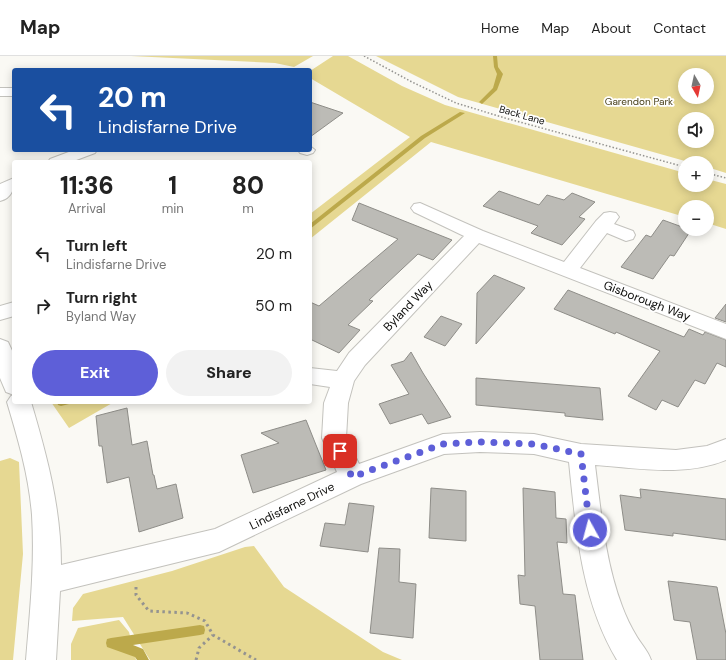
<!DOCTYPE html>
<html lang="en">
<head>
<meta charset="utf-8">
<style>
  :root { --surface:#fff; --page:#f2f2f2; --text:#222; --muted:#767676; --line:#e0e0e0; --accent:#5e5fd8 }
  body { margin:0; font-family:"DM Sans",sans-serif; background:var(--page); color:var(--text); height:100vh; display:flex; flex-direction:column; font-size:15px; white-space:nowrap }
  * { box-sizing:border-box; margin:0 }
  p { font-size:13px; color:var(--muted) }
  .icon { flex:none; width:22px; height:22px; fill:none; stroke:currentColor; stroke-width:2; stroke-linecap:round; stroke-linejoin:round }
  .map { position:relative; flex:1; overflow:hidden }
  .drawer { position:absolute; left:12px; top:104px; width:300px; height:244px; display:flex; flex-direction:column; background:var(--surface); border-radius:4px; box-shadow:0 2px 10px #0003 }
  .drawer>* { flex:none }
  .top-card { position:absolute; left:12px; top:12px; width:300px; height:84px; border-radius:4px; box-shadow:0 2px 10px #0003; background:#1a4fa0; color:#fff; overflow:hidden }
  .needle { width:26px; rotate:171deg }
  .tools { position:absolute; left:678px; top:12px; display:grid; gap:8px }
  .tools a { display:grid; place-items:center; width:36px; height:36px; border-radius:50%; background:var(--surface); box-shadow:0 2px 10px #0003; font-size:20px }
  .pin { position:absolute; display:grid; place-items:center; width:34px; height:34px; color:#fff; margin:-17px; border-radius:8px; box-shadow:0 2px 6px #0006 }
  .me { position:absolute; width:44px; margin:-22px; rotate:353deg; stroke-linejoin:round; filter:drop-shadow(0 0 3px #0008) }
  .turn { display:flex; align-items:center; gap:14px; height:84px; padding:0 20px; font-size:18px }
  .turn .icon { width:52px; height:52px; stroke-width:2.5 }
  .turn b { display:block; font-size:28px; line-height:34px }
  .eta { display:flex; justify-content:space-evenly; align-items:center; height:68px; text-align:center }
  .eta b { font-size:24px; font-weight:800; line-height:28px }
  .button { display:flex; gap:8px; margin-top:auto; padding:8px 20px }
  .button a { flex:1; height:46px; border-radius:24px; background:var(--accent); color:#fff; font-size:16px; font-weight:800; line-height:46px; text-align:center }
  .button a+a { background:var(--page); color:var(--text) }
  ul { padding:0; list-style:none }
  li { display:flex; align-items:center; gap:12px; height:52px; padding:0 20px }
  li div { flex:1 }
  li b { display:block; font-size:15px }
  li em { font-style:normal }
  header { display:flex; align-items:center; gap:24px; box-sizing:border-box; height:56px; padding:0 20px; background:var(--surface); border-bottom:1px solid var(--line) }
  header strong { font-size:19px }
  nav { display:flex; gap:22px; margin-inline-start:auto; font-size:14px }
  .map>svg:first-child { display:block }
  .green { fill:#e6d892; fill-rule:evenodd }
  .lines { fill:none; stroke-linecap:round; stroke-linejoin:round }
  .stream { fill:#bca94b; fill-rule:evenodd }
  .building { fill:#bcbbb6; stroke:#8e8d88 }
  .street-casing { stroke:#c3c2bd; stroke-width:2 }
  .path-far1 { stroke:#949390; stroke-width:1.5; stroke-dasharray:1.5 2; stroke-linecap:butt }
  .path { stroke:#949390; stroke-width:3; stroke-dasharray:2.5 3.5; stroke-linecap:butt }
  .street { fill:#fff; fill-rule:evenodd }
  .route { stroke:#5e5fd8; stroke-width:7; stroke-dasharray:0 12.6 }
  .labels { text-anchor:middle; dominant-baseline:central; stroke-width:3.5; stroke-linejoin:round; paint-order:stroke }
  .far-park-label { font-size:10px; fill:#443c14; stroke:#fff }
  .far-street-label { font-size:10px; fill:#0d0d0b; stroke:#fff }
  .street-label { font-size:12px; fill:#0d0d0b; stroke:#fff }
</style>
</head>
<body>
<header>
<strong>Map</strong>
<nav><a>Home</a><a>Map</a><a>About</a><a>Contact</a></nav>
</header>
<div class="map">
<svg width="726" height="604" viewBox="0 0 726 604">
  <rect width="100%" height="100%" fill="#faf9f4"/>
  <path class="green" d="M131 0H313L294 11 275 7Z
    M333 0H348L402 30 445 49 685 117V129H707V123L726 128V173L707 167V151H685V161L431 86 310 183V158L410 81 310 22V15Z
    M376 0H726V117L707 111V107H692L458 41ZM685 19H707V41H685ZM685 63H707V85H685Z
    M51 346H114L69 372Z
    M10 402 19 406 23 498 13 604H0V405Z
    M254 490 284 531 383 596 402 604H150L123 561 72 565 73 552 83 538 172 515 245 491Z
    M119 564 129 576 136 604H71V588L78 572Z"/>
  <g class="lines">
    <path class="stream" d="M493 0H497L498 11 503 18 497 34 482 48 479 46 493 32 497 18 494 11Z
      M460 56 465 57 425 82 310 173V168L421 80Z
      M57 346H70L69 348 61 350 58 349Z
      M200 569 204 570 205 574 204 578 200 579 133 589 143 593 149 604H137L135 601 107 591 106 587 107 583 111 582Z"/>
  </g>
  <path class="building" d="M310 46 343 57 310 81Z
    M499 135 539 149 547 139 564 144 572 137 595 146 579 161 585 163 562 189 531 177 538 170 483 150Z
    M359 147 452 184 433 204 418 198 369 244 373 245 348 269 360 274 339 297 310 283V246L319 250 398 183 352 164Z
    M663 164 685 172V173L691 174 674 200 670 199 653 223 621 211 646 179 651 181Z
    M494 219 525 232 476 288 477 237Z
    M568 234 684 281 689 273 703 279 705 276 726 284V311L717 307 705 328 695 324 678 351 662 344 656 354 628 340 660 295 616 276 615 278 554 253Z
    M726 248V266L715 262Z
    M441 260 462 268 445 290 424 281Z
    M411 296 423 317 451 361 428 368 422 358 390 368 379 348 409 338 391 309 404 305Z
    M476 322 600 332 603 364 565 360V357L476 349Z
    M127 352 132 389 147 385 153 419H154L157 433 176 428 183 462 139 476 129 421 107 427 102 390H99L96 360Z
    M306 364 326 414 253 437 241 399 279 387 261 377Z
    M431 432 466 435V485L429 482Z
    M523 432 555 436 556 462 566 463 567 487 557 486 563 538 575 539 583 604H540L535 550 520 548 518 519 525 520Z
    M640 433 726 443V484L673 477V480L625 474 620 439 641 442Z
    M349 447 374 450 368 496 320 490 325 467 345 469Z
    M379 492 400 493 399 526 416 528 413 582 370 577Z
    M668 525 717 531 726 578V604H697L690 566 674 564Z"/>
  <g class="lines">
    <defs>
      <path id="street" d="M0 32H14V40H0Z
        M310 90 315 94 313 97 307 99 300 97 298 94H310Z
        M74 94H97L95 97 71 106H48L50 103Z
        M14 122C14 133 12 142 0 145V128Z
        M420 147 483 175 564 206 596 165 604 157 610 156 616 157 619 161 614 168 633 175 635 179 633 183 626 185 607 177 580 212 726 268V283L479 187 365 309 354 325 348 347 346 382 359 408 443 378 480 376 534 378 581 388 676 394 707 390 726 383V404C685 421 638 412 595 409 601 456 605 505 622 550 626 561 631 571 637 581 642 589 648 595 651 604H617C581 544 576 473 569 406L534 398 480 396 444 398 361 428 219 496 60 535 56 604H26C30 556 35 507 32 459 29 420 18 383 7 346L11 340 14 339V346H31C47 400 61 452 61 509L215 473 337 416 322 382 324 347 330 331 310 328V312L337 315 349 297 464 180 414 156 411 152 414 148Z
        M14 246V260L0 264V250Z
        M0 283 8 286 14 299V339L6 336 0 322Z"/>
    </defs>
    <use href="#street" class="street-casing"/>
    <path class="path-far1" d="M364 0 412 26 456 47 505 62 685 111
      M707 117 726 122"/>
    <path class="path" d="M136 531V539L149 555 187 557 205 565 213 579 256 604
      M196 604 199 592 213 579"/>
    <use href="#street" class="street"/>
  </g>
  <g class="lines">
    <path class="route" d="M340 395 352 421 443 388 480 386 534 388 581 398 590 474"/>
  </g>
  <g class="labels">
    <g class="far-park-label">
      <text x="639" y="45">Garendon Park</text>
    </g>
    <g class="far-street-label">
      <text transform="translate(522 59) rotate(16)">Back Lane</text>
    </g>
    <g class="street-label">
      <text transform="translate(647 245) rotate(21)">Gisborough Way</text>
      <text transform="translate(408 250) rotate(-46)">Byland Way</text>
      <text transform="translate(292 450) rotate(-26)">Lindisfarne Drive</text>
    </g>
  </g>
</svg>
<div class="tools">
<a><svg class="needle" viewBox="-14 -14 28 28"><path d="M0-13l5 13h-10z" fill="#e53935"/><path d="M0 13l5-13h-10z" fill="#767676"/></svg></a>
<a><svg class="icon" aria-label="sound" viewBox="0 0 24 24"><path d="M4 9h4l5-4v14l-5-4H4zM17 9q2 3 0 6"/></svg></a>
<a>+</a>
<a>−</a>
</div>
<div class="pin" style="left:340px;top:395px;background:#d93025"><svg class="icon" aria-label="arrive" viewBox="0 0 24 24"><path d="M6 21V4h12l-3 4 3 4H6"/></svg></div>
<svg class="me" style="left:590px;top:474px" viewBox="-20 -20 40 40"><circle r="17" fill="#5e5fd8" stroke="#fff" stroke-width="3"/><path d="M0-11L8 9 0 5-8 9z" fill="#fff"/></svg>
<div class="top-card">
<div class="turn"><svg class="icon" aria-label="left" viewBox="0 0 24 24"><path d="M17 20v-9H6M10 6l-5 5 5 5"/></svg><div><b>20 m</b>Lindisfarne Drive</div></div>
</div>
<section class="drawer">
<div class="eta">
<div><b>11:36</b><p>Arrival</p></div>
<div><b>1</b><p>min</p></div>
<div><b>80</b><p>m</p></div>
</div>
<ul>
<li><svg class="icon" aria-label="left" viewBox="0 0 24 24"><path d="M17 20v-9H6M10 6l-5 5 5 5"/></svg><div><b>Turn left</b><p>Lindisfarne Drive</p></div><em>20 m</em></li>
<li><svg class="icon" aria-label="right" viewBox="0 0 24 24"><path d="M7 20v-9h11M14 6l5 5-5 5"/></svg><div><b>Turn right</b><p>Byland Way</p></div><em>50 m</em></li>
</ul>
<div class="button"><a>Exit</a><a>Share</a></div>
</section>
</div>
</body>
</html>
